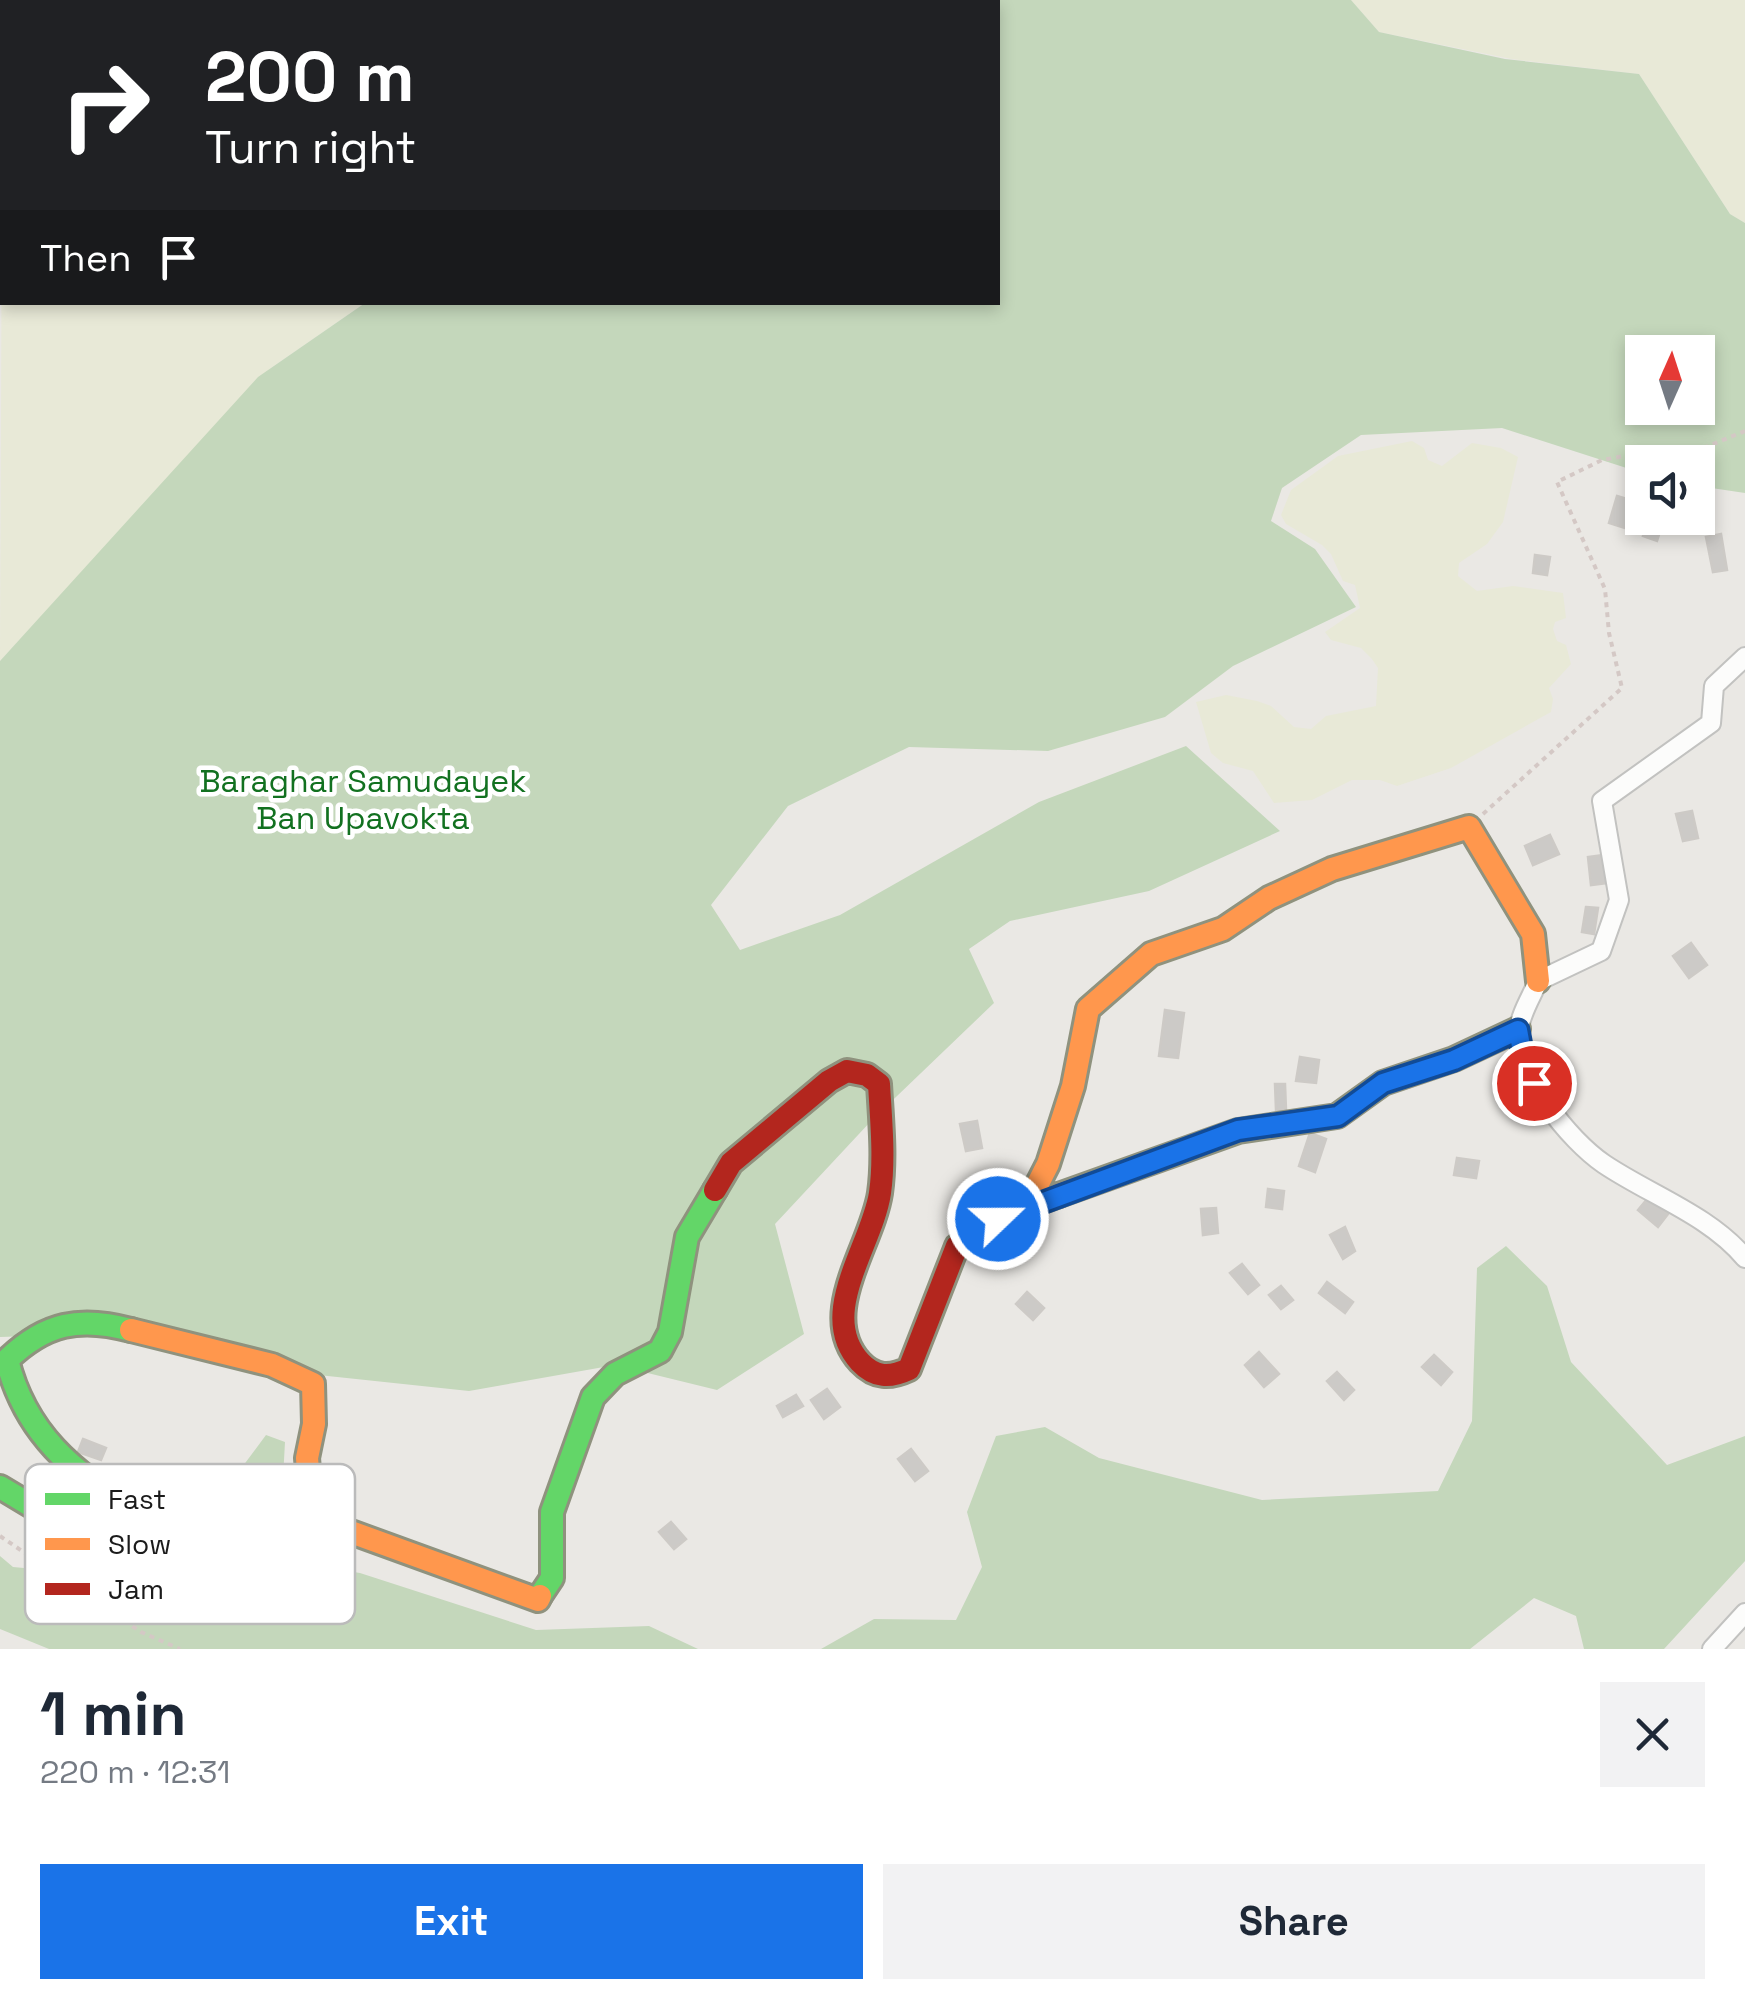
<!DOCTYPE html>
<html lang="en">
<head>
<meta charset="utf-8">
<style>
  :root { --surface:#fff; --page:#f2f2f3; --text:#1f2937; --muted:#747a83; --accent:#1a73e8 }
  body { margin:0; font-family:"Space Grotesk",sans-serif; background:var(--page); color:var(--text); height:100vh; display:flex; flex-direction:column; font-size:38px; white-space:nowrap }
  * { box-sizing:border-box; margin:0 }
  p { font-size:32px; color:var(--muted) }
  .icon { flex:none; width:55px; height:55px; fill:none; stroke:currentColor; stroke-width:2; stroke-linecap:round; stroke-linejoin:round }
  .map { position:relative; height:1649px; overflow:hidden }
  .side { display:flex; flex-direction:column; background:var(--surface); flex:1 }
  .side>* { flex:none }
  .top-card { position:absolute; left:0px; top:0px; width:1000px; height:305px; box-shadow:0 5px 15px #0003; background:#202124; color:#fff; overflow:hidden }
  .needle { width:65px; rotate:3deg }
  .controls { position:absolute; left:1625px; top:335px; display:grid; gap:20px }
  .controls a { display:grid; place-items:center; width:90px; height:90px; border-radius:0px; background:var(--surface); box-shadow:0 5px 15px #0003; font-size:50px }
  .pin { position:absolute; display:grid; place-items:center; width:85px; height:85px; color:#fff; margin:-42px; border:5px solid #fff; border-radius:50%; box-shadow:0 2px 10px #0007 }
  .me { position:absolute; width:110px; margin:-55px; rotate:68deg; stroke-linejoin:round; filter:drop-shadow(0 0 8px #0008) }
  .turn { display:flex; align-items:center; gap:35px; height:210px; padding:0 40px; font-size:45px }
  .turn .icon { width:130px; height:130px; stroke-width:2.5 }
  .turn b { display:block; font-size:70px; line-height:85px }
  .then { display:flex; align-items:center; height:95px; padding:0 40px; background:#0003; gap:20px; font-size:38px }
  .round { display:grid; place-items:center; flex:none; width:105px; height:105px; border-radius:0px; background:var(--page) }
  .overview { display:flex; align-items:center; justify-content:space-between; height:170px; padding:0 40px }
  h1 { font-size:60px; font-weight:800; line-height:75px }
  .primary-button { display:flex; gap:20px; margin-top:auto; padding:20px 40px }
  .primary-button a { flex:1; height:115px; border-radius:0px; background:var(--accent); color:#fff; font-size:40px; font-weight:800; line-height:115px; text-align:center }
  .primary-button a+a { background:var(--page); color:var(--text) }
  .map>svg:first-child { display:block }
  .farmland { fill:#e8e9d7 }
  .forest { fill:#c4d7bb; fill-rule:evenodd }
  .building { fill:#cccac7; stroke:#cdcac6; stroke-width:2.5 }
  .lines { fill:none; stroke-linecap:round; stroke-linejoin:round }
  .street-casing { stroke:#c2c2c0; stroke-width:22 }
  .fast-casing { stroke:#8f927e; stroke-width:28 }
  .slow-casing { stroke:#8f927e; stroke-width:28 }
  .jam-casing { stroke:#8f927e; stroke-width:28 }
  .path { stroke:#d4c8c5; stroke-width:4; stroke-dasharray:5 5; stroke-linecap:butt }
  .street { stroke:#fcfcfb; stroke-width:18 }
  .fast { stroke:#63d668; stroke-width:22 }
  .slow { stroke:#ff974d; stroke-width:22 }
  .jam { stroke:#b3261e; stroke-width:22 }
  .route-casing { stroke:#114b97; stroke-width:25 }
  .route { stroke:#1a73e8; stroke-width:18 }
  .labels { text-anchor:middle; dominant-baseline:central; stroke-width:9; stroke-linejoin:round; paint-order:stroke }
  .park-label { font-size:32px; fill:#127120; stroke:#fff }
  .key { fill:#fff; stroke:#bbb; stroke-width:2.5 }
  .key-label { font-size:28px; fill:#1b1b1b }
</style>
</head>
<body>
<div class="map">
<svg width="1745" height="1649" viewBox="0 0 1745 1649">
  <rect width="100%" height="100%" fill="#eae8e4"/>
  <path class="farmland" d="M0 0H601L2 2V170Z
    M1351 0H1745V223L1730 214 1639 74 1512 59 1379 32Z
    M2 175V302L365 303 271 368 0 661Z
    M1412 441 1424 448 1428 460 1442 466 1472 443 1501 448 1518 457 1503 522 1487 544 1459 563 1458 576 1477 591 1513 586 1563 593 1566 618 1555 622 1553 629 1557 641 1566 645 1571 664 1549 688 1553 699 1551 712 1451 768 1397 786 1380 780H1352L1312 800 1274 803 1253 771 1223 763 1211 753 1196 702 1226 695 1257 701 1271 706 1294 727 1311 729 1326 716 1376 706 1378 668 1372 659 1361 648 1331 640 1325 632 1360 608 1355 585 1343 581 1331 554 1322 545 1286 524 1281 515 1291 490 1338 456Z"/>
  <path class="forest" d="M601 0H1351L1379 32 1505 59 1639 74 1730 214 1745 223V493L1698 486V462H1642V473L1502 428 1361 435 1282 488 1271 521 1315 549 1356 607 1233 666 1165 717 1048 751 909 747 788 806 711 905 740 950 840 915 1039 802 1186 746 1280 831 1149 891 1010 921 969 949 994 1003 872 1120 775 1224 804 1334 717 1390 615 1365 469 1391 309 1374 124 1333 0 1337V661L258 377 365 303 998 302V2H598ZM1642 352H1698V408H1642Z
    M1506 1246 1547 1286 1571 1362 1667 1465 1745 1436V1561L1664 1649H1584L1576 1616 1534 1598 1470 1649H821L874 1619 956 1620 982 1567 967 1512 996 1436 1045 1427 1099 1458 1262 1500 1438 1491 1472 1421 1477 1268Z
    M266 1435 285 1442 282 1496 289 1562 360 1573 536 1630 649 1626 698 1649H49L0 1629V1556L13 1567 131 1578 201 1544 237 1474Z"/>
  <path class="building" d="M1617 496 1637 502 1628 529 1609 523Z
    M1649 518 1664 519 1657 541 1643 536Z
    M1721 534 1727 570 1713 572 1706 537Z
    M1535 555 1550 557 1547 575 1533 573Z
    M1692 811 1698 838 1683 841 1676 814Z
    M1550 835 1559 854 1533 865 1525 846Z
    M1604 855 1608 883 1591 885 1588 857Z
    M1586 907 1598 908 1594 934 1582 932Z
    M1691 943 1707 965 1689 978 1673 956Z
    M1165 1010 1184 1013 1178 1058 1159 1056Z
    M1300 1057 1319 1060 1316 1083 1296 1081Z
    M1275 1084H1285L1286 1110H1276Z
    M977 1121 982 1148 966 1151 960 1124Z
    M1310 1133 1326 1139 1315 1172 1299 1166Z
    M1457 1158 1479 1161 1476 1178 1454 1175Z
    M1268 1189 1284 1191 1282 1209 1266 1207Z
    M1648 1198 1668 1214 1658 1227 1638 1210Z
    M1216 1208 1218 1233 1203 1235 1201 1209Z
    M1345 1227 1355 1251 1343 1259 1330 1235Z
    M1242 1264 1259 1285 1248 1294 1230 1273Z
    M1327 1282 1353 1302 1345 1313 1319 1293Z
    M1281 1286 1293 1300 1281 1309 1269 1295Z
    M1027 1292 1044 1308 1033 1320 1016 1304Z
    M1259 1352 1279 1374 1264 1387 1245 1365Z
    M1434 1355 1452 1372 1441 1385 1422 1367Z
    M1337 1372 1354 1390 1344 1400 1327 1381Z
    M827 1389 840 1407 824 1419 811 1400Z
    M796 1395 803 1406 783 1417 777 1406Z
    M83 1439 106 1448 101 1460 78 1452Z
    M911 1449 928 1471 915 1481 898 1459Z
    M671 1522 686 1539 674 1549 659 1532Z"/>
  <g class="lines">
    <defs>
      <path id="street" d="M1745 657 1714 686 1711 723 1602 801 1619 900 1601 951 1538 981C1532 996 1519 1016 1519 1031 1517 1076 1569 1140 1604 1164 1650 1195 1709 1215 1745 1258
        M1712 1649 1745 1613"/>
      <path id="fast" d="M0 1487 75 1532 115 1539 129 1530 135 1510C73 1473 25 1433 7 1360 45 1323 80 1316 131 1330
        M540 1596 552 1578V1512L593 1397 615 1374 660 1351 670 1332 687 1237 715 1190"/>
      <path id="slow" d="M1059 1195 1026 1207 1048 1164 1073 1086 1088 1009 1151 954 1223 929 1269 898 1332 869 1469 827 1533 934 1538 981
        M131 1330 272 1365 313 1384 314 1424 307 1458 310 1494 337 1527 538 1600 540 1596"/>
      <path id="jam" d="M715 1190 731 1163 829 1081 847 1071 867 1075 879 1084C881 1120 885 1158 880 1193 872 1246 816 1314 860 1362 875 1378 890 1378 909 1369L957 1246 1026 1207
        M1059 1195 1238 1131 1337 1116 1383 1083 1454 1059 1518 1029"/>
    </defs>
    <use href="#street" class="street-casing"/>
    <use href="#fast" class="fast-casing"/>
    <use href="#slow" class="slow-casing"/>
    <use href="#jam" class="jam-casing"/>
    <path class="path" d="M1483 814 1622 688 1609 633 1605 589 1557 482 1602 460 1641 453 1679 458 1745 431
      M0 1536 141 1632 180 1649"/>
    <use href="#street" class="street"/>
    <use href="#fast" class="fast"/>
    <use href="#slow" class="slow"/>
    <use href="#jam" class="jam"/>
  </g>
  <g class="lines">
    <defs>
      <path id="route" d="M998 1219 1238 1130 1338 1116 1383 1083 1454 1060 1518 1030 1524 1062 1534 1083"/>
    </defs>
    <use href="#route" class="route-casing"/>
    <use href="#route" class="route"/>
  </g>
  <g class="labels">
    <g class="park-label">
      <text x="363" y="781">Baraghar Samudayek<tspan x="363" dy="37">Ban Upavokta</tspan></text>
    </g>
  </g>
  <rect x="25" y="1464" width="330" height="160" rx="15" class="key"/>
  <rect x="45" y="1493" width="45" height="12" fill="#63d668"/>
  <rect x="45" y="1538" width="45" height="12" fill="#ff974d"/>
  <rect x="45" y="1583" width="45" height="12" fill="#b3261e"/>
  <g class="key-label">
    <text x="108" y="1509">Fast</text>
    <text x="108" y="1554">Slow</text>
    <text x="108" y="1599">Jam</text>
  </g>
</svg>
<div class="controls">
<a><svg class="needle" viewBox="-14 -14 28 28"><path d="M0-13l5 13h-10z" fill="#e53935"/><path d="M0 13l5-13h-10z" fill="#747a83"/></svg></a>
<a><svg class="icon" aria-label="sound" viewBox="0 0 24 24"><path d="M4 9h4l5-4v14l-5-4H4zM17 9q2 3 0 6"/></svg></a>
</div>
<div class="pin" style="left:1534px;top:1083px;background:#d93025"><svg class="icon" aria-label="arrive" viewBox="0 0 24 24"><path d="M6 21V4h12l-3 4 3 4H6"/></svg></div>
<svg class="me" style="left:998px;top:1219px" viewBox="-20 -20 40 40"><circle r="17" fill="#1a73e8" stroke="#fff" stroke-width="3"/><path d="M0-11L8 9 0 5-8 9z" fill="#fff"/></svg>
<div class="top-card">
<div class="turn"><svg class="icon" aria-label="right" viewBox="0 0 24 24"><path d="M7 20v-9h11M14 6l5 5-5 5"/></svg><div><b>200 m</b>Turn right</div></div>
<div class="then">Then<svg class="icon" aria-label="arrive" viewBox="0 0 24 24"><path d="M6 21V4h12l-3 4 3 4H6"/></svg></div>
</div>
</div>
<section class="side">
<div class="overview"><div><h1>1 min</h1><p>220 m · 12:31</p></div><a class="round"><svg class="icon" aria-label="close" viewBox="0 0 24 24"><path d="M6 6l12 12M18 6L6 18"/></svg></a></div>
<div class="primary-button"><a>Exit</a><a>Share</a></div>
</section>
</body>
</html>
